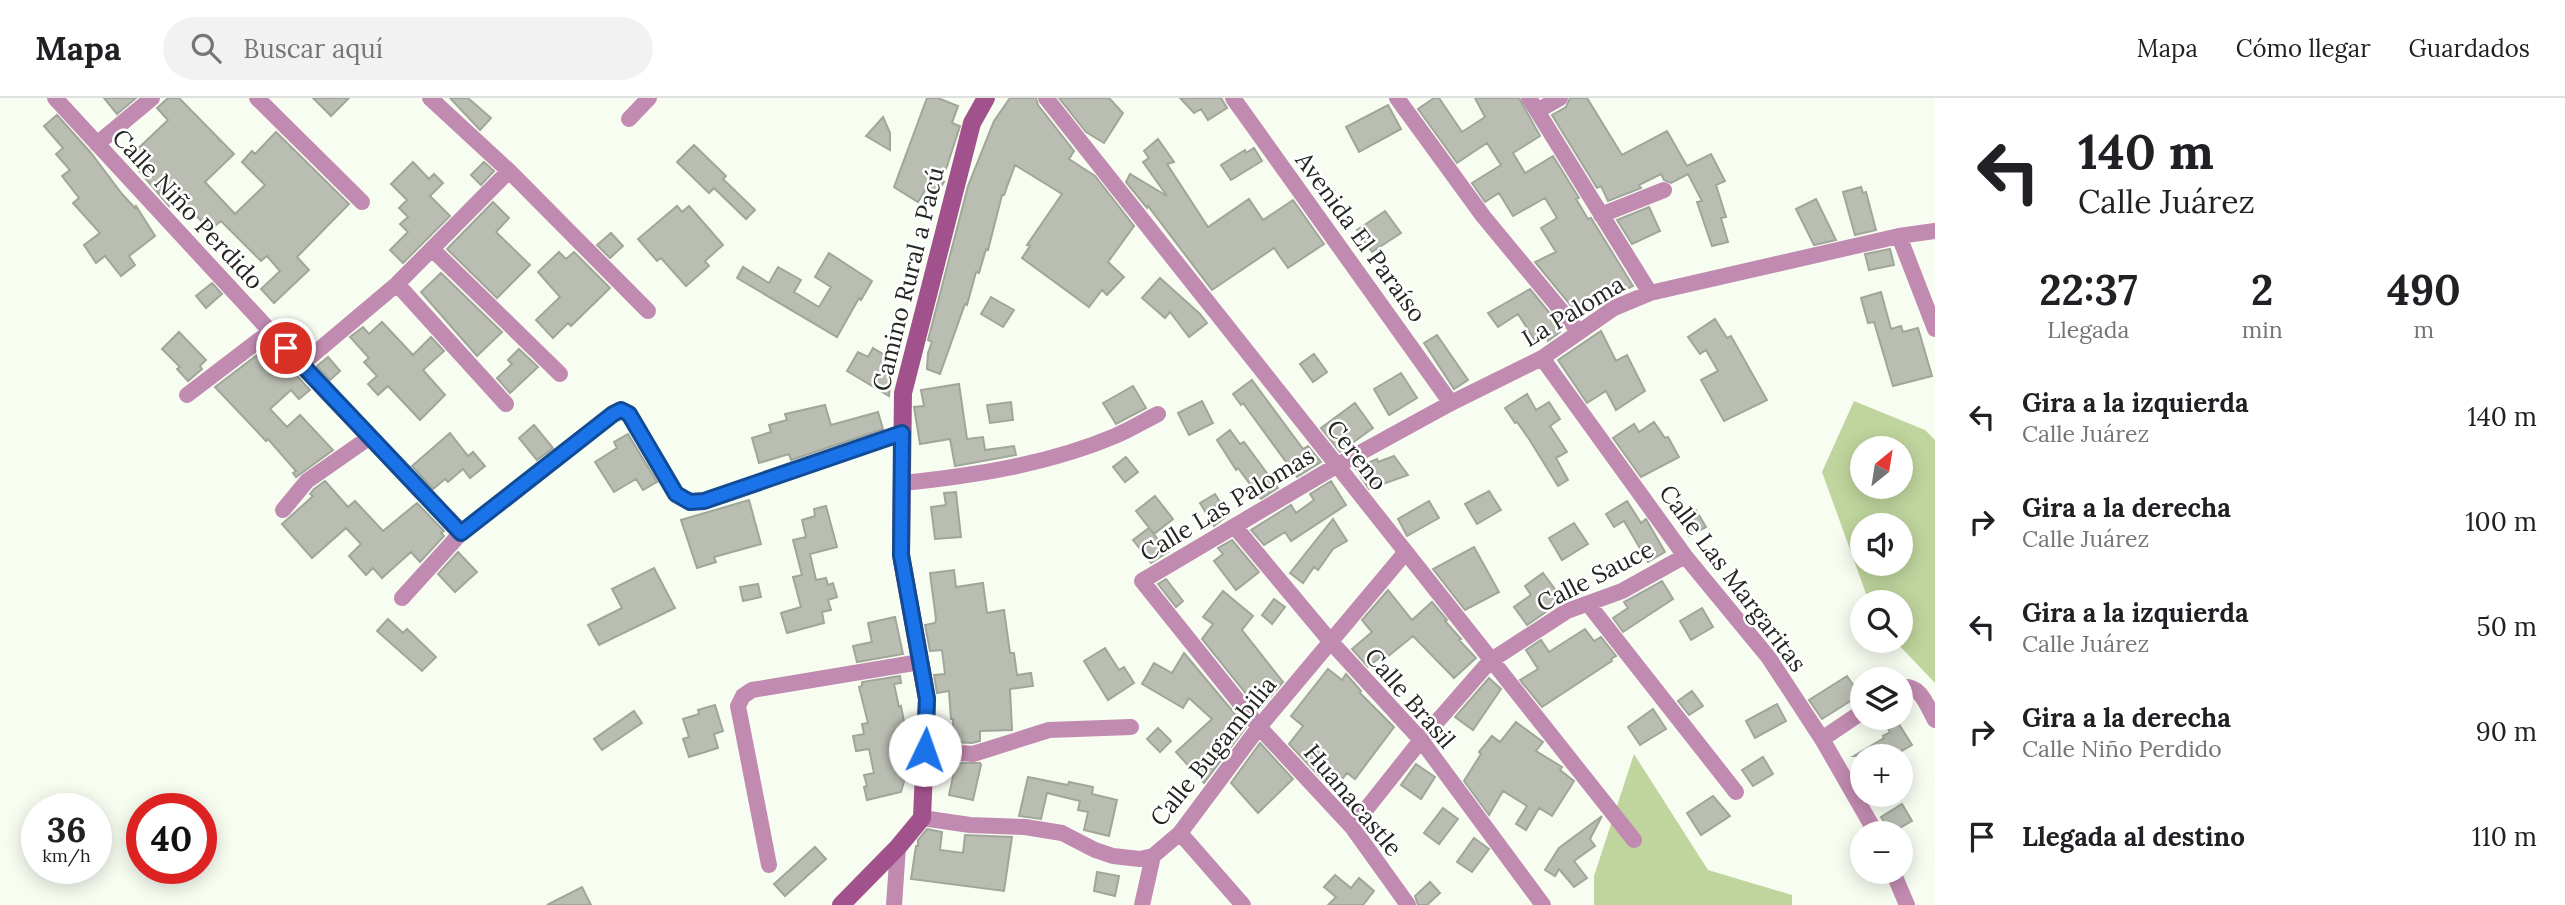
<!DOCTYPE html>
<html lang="es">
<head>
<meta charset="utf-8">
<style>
  :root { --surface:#fff; --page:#f2f2f2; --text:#202124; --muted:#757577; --line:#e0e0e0 }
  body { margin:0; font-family:Lora,serif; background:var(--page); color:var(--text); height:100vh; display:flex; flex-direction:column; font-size:26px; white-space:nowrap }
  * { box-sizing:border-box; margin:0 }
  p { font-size:23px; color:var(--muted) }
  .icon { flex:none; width:38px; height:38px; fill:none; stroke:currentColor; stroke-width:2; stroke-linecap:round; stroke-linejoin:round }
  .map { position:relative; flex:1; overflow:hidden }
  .sheet { display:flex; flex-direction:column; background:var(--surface); width:630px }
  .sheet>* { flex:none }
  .hud { background:#fff; color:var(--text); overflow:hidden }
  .needle { width:46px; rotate:30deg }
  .buttons { position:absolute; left:1850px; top:338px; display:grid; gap:14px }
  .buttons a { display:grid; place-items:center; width:63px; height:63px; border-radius:50%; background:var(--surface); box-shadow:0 4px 18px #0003; font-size:35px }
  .speed { position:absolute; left:21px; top:695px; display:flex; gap:14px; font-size:35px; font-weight:700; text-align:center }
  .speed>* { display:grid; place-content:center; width:91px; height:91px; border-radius:50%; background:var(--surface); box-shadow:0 4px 18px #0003; line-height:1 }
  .speed small { font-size:18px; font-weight:400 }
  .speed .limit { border:10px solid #d22; background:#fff; color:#111 }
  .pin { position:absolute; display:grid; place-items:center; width:60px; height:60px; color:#fff; margin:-30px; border:4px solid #fff; border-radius:50%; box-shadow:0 2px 7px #0007 }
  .me { position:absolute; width:77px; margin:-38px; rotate:3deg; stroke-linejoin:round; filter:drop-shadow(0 0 5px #0008) }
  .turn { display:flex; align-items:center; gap:24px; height:147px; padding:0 28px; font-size:32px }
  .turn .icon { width:91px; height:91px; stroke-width:2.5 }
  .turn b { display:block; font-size:49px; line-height:60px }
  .eta { display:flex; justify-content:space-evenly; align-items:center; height:119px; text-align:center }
  .eta b { font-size:42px; font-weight:700; line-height:49px }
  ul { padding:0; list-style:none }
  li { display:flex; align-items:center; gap:21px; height:105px; padding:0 28px }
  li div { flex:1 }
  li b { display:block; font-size:26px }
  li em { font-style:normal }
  header { display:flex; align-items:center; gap:42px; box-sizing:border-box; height:98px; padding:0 35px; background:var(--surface); border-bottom:2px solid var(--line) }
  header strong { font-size:33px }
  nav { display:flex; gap:38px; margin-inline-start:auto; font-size:24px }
  .search { width:490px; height:63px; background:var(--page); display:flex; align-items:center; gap:18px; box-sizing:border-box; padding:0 24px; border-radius:38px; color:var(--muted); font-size:26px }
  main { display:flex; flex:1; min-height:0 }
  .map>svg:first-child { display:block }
  .green { fill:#bfd59d; fill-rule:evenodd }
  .building { fill:#b9bdb2; stroke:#a1a69b; stroke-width:2 }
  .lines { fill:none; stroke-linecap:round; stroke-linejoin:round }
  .street { stroke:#c18ab0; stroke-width:16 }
  .secondary { stroke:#a1518c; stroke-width:18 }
  .route-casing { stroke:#114b97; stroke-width:18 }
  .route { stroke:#1a73e8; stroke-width:12 }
  .labels { text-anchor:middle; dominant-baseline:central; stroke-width:5; stroke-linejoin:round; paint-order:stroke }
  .street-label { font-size:24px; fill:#242622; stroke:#fff }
</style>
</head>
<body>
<header>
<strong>Mapa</strong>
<div class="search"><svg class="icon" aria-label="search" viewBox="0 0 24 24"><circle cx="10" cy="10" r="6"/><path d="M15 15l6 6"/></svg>Buscar aquí</div>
<nav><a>Mapa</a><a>Cómo llegar</a><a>Guardados</a></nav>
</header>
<main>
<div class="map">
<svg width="1935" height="807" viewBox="0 0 1935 807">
  <rect width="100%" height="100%" fill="#f8fdf2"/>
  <path class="green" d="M1854 303 1925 332 1935 342V585L1895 543 1900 542V504H1869L1822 374ZM1862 350H1900V388H1862ZM1862 427H1900V466H1862Z
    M1634 656 1708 772 1792 797V807H1594V778Z"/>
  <path class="building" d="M104 0H136L117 16Z
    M168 0H179L234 56 205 84 235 116 265 87 242 64 252 53 255 56 276 34 349 106 297 159 309 172 274 205 261 191 280 173 267 158 261 163 221 123 210 132 178 99 169 108 128 60 168 22 157 10Z
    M313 0H349L331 18Z
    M450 0H468L491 20 480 32Z
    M927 0H938L958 8 952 25 960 28 946 71 940 82 944 84 936 97 926 91 918 104 894 89Z
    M1010 0H1036L1038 7 1074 53 1069 61 1095 78 1134 128 1108 164 1124 179 1107 197 1102 192 1089 209 1022 160 1030 148 1027 147 1062 96 1015 67 1004 97H1002L988 152 986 151 979 175 976 174 967 207 965 206 940 276 927 271 928 255 932 244 928 242 968 88 994 23Z
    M1059 0H1109L1123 15 1104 45 1086 34Z
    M1180 0H1221L1227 10 1208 22 1201 11 1194 15Z
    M1434 0H1439L1462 34 1485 19 1475 0H1519L1540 38 1513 55 1525 75 1553 58 1579 100 1576 101 1588 121 1591 120 1633 188 1593 207 1589 200 1572 209 1535 164 1556 154 1541 130 1557 120 1545 100 1513 118 1499 95 1485 104 1472 85 1501 67 1487 45 1457 65 1418 11Z
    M1570 0H1587L1622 57 1667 33 1687 68 1711 56 1725 83 1716 87 1726 119 1721 120 1728 144 1712 148 1697 104 1702 103 1688 76 1671 85 1664 82 1661 76 1639 87 1641 90 1608 103 1601 88 1597 90 1552 17 1566 9Z
    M1388 7 1401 31 1359 54 1346 29Z
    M57 17 91 55 122 96 135 110 136 108 155 138 129 158 135 167 121 178 105 158 96 165 84 147 100 135 73 105 79 100 62 78 70 72 56 56 63 50 44 28Z
    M883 19 890 35V52L866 38Z
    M1158 41 1174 64 1167 66 1208 129 1249 101 1263 122 1293 102 1324 146 1288 170 1274 150 1212 192 1148 108 1147 110 1126 84 1130 76 1167 98 1143 64 1149 60 1144 53Z
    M694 47 726 78 723 81 755 112 746 121 714 90 709 95 677 64Z
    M1254 50 1262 63 1231 82 1221 67 1245 52 1246 55Z
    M413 64 429 81 434 76 443 85 430 98 450 118 403 165 390 152 408 134 400 126 408 119 399 110 407 102 391 86Z
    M484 64 494 73 481 87 471 77Z
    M1861 89 1863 95 1866 94 1876 132 1855 137 1843 94Z
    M1816 101 1836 142 1814 147 1796 111Z
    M493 104 509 120 496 134 530 167 497 200 447 151Z
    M677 108 682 114 689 108 723 147 705 163 709 168 686 188 661 160 657 163 638 141Z
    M1649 109 1660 133 1632 146 1617 122Z
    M1385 113 1401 135 1372 154 1357 132Z
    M611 135 623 148 610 160 597 147Z
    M1890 151 1894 167 1869 172 1865 156Z
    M559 154 566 161 574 154 610 190 571 228 568 225 553 240 536 222 560 199 538 174Z
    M829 155 872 183 861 202 859 200 837 239 737 180 743 169 769 185 778 169 801 182 794 194 819 209 831 189 815 179Z
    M441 175 502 234 477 258 421 194Z
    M1160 180 1200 216 1207 225 1189 239 1170 214 1165 220 1142 200Z
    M212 185 222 196 206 210 196 198Z
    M1530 191 1552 218 1550 219 1560 234 1548 243 1546 238 1536 244 1518 216 1498 229 1488 215Z
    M1881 194 1891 231 1901 228 1903 234 1918 230 1932 278 1893 288 1874 224 1868 225 1861 200Z
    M991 199 1014 212 1003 229 981 216Z
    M1715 221 1727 240 1731 238 1767 302 1724 323 1701 282 1718 273 1706 252 1700 256 1688 239Z
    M382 224 413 257 431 239 444 253 423 272 445 297 420 322 388 288 378 297 368 286 377 278 364 264 369 260 350 239 363 229 369 236Z
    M1601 233 1616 263 1627 257 1645 293 1616 312 1606 293 1587 305 1558 262Z
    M179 234 206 262 200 268 202 271 188 283 177 271 180 269 162 251Z
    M1437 237 1468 282 1454 291 1424 245Z
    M269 248 310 292 299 301 291 292 270 311 287 329 300 317 333 352 296 379 293 375 296 373 268 341 266 343 215 289Z
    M873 250 893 262 887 271 891 273 889 298 847 273 858 254 868 259Z
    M519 251 538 269 510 295 497 280 512 266 508 262Z
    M1314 256 1327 274 1313 284 1300 266Z
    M328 259 340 273 330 282 317 268Z
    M1401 275 1417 300 1389 317 1374 291Z
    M1252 282 1303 351 1308 348 1321 364 1297 379 1243 305 1241 307 1233 296Z
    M959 286 967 341 983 339 985 352 1014 348 1016 357 955 368 950 341 920 346 914 309 924 308 921 292Z
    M1133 288 1146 310 1116 326 1103 305Z
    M1527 296 1536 312 1549 304 1560 321 1550 328 1567 354 1556 360 1568 382 1558 388 1529 341 1517 324 1515 325 1505 310Z
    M1202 303 1213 325 1189 337 1178 315Z
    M1011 304 1013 322 990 325 987 307Z
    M1355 305 1373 330 1340 354 1321 330Z
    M825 307 831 327 878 314 883 331 791 362 789 356 759 365 752 340 771 334 769 327 787 322 785 316Z
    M1654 324 1665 340 1668 339 1679 359 1641 379 1613 340 1634 326 1639 334Z
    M534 327 553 350 537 362 519 340Z
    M1230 332 1240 346 1244 344 1278 390 1261 401 1238 370 1236 372 1217 342Z
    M450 335 468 358 473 354 485 368 470 380 463 371 448 384 445 381 433 391 412 368Z
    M628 336 657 384 643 392 636 381 614 394 595 364 617 350 614 344Z
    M1394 358 1408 377 1369 391 1355 370 1377 361 1378 364Z
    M1126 359 1138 374 1125 384 1113 369Z
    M325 383 348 409 355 403 383 433 417 405 444 433 441 435 444 438 420 464 411 454 382 480 373 470 366 477 349 458 361 446 346 430 312 460 282 426 313 398 310 396 314 391Z
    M1331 383 1346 407 1291 443 1285 434 1264 447 1251 432 1291 407 1296 415 1314 402 1310 396Z
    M1489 393 1501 412 1477 426 1465 406Z
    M956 394 961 439 935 441 931 409 946 407 944 395Z
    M1215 396 1228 417 1214 428 1200 405Z
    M1155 398 1173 421 1154 436 1136 413Z
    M749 402 761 446 714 459 716 464 697 470 681 422Z
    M1429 403 1439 420 1407 438 1398 421Z
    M1627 403 1641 425 1646 421 1665 454 1648 464 1624 423 1614 429 1606 416Z
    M826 408 837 449 810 456 816 482 826 480 828 487 833 485 837 499 828 502 831 512 822 514 824 525 787 535 781 515 801 509 793 479 802 477 793 442 806 439 802 422 815 418 814 411Z
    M1696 412 1706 429 1689 438 1679 421Z
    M1333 421 1347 443 1333 451 1318 472 1314 469 1303 485 1290 475Z
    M1574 425 1588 446 1562 462 1549 440Z
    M1149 430 1168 454 1151 465 1133 442Z
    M1232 442 1259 474 1236 492 1214 463 1223 456 1218 450Z
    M1474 449 1499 494 1465 512 1433 471Z
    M458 454 477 474 455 494 438 476Z
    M654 470 675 510 599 547 588 527 622 510 612 491Z
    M954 472 956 489 983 485 987 515 1004 512 1010 555H1014L1017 577 1031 575 1033 588 1010 591 1012 632 980 633V643L972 645 953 644V621H951L949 593 937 595 934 577 945 576 942 552 930 553 925 527 935 525 936 521 930 475Z
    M1543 475 1563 502 1527 527 1514 509 1531 497 1525 488Z
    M1166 481 1183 503 1176 509 1158 486Z
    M1662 483 1673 501 1623 534 1613 520 1628 510 1624 504Z
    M758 486 761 499 743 503 740 489Z
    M1388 492 1412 522 1432 504 1447 522 1445 523 1461 541 1459 542 1476 560 1454 580 1413 538 1386 560 1383 557 1368 569 1352 551 1372 534 1362 522Z
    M1223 493 1253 518 1242 532 1283 584 1259 612 1202 541 1213 526 1203 519Z
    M1274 501 1285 509 1272 526 1262 517Z
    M1702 510 1713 529 1691 542 1680 523Z
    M895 519 903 556 857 564 853 548 872 544 868 525Z
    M388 521 403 535 407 531 436 559 422 573 377 533Z
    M1585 531 1594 543 1601 539 1616 558 1611 561 1612 563 1542 609 1520 582 1538 571 1526 552 1541 542 1549 554Z
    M1105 550 1119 572 1124 569 1134 585 1108 602 1084 563Z
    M1184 555 1246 629 1204 685 1176 654 1212 621 1189 600 1183 610 1142 586 1154 565 1172 575Z
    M1328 571 1342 582 1346 576 1361 593 1360 595 1394 629 1355 681 1347 675 1340 684 1326 673 1321 680 1289 646 1303 628 1291 618Z
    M900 578 901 585 894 586 899 609 901 608 908 644 899 646 905 680 901 694 867 702 864 689 867 688 864 677 874 675 869 651 856 653 853 638 864 636 862 626 868 625 859 589 862 588V584Z
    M1847 578 1860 597 1822 621 1809 602Z
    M1489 580 1501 591 1473 632 1455 619Z
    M1692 593 1703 608 1689 617 1678 603Z
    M1777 606 1786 623 1755 640 1746 623Z
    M715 607 723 633 714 636 718 650 689 659 683 641 689 639 683 621 699 616 698 612Z
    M1653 611 1666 631 1640 647 1628 629Z
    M634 613 642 625 602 652 594 641Z
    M1882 620H1895L1912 647 1893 658H1854L1884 640 1883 638 1890 634Z
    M1516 624 1543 644 1536 653 1562 669 1560 672 1574 683 1552 718 1539 710 1526 732 1516 726 1527 708 1503 693 1489 717 1464 683 1481 656 1479 654 1492 638 1500 644Z
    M1158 630 1171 643 1160 654 1147 641Z
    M1260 645 1293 681 1258 715 1231 685Z
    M1763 659 1773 676 1753 688 1742 672Z
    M956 665H980L981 667 973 702 949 697Z
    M1416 666 1435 679 1421 701 1401 687Z
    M1028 679 1068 687 1069 684 1093 689 1092 696 1117 702 1109 738 1084 732 1088 714 1078 712 1080 703 1047 695 1041 721 1019 718Z
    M1713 698 1730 718 1701 737 1687 715Z
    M1902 706 1912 723 1891 735 1881 719Z
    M1443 710 1458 721 1439 746 1424 735Z
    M1602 718 1590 741 1595 748 1574 763 1587 780 1574 789 1559 771 1555 778 1545 772 1559 750Z
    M927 731 942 734 940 752 963 755 965 737 1012 739 1004 793 911 781 916 748H918V742Z
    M1474 740 1489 751 1472 774 1457 764Z
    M815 749 826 761 785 798 774 786Z
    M1097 774 1119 778 1115 798 1094 793Z
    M1335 777 1351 790 1359 780 1374 793 1363 807H1328L1336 799 1324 789Z
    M1430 784 1440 795 1427 807H1418L1415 798Z
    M582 789 591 807H547Z"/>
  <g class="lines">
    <path class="street" d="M55 0 330 298 461 435
      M257 0 362 104
      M430 0 509 73 648 213
      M1046 0 1634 742
      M1233 0 1451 305
      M1397 0 1483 118 1579 234
      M1529 0 1650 195
      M1537 13 1560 0
      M629 21 649 0
      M97 46 152 0
      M1601 117 1664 92
      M1899 138 1935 231
      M432 151 560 276
      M397 186 506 306
      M1542 260 1685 458 1769 560 1822 641 1876 735
      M302 266 397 186 509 73
      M187 297 271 233
      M902 385C973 378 1049 366 1115 338 1130 332 1144 323 1158 316
      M283 412 307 383 370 339
      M1235 429 1331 544 1421 642 1543 807
      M402 500 461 435 613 316 621 312 629 316 676 396 690 404 704 403 902 335
      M1589 507 1736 694
      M1900 589C1921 586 1926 606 1935 622
      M1822 641 1862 614
      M925 652 973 656 1049 632 1131 629
      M922 720 970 727 1025 729 1062 735 1095 752 1113 758 1140 761 1153 758 1180 735 1259 629 1405 455
      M1352 729 1421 642 1490 563 1567 513 1622 493 1685 458
      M1180 735 1243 807
      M769 767 738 608 743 598 752 592 920 564
      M1893 774 1907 807
      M894 807 898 749
      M1142 807 1153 758
      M1408 807 1352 729 1259 629 1142 483 1336 368 1451 305 1542 260 1614 210 1650 195 1899 138 1935 133"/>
    <path class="secondary" d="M841 807 898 749 922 720 927 601 901 457 903 295 972 25 986 0"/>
  </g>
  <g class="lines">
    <defs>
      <path id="route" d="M286 250 461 435 613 316 621 312 629 316 676 396 690 404 704 403 902 335 901 457 927 601 925 652"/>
    </defs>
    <use href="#route" class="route-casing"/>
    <use href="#route" class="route"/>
  </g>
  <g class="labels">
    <g class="street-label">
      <text transform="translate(188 111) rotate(47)">Calle Niño Perdido</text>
      <text transform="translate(1361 139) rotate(54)">Avenida El Paraíso</text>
      <text transform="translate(908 181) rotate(-76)">Camino Rural a Pacú</text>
      <text transform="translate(1573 213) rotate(-31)">La Paloma</text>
      <text transform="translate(1357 357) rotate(52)">Cereno</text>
      <text transform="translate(1227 406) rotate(-31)">Calle Las Palomas</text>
      <text transform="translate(1595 478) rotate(-27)">Calle Sauce</text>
      <text transform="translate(1733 480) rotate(53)">Calle Las Margaritas</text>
      <text transform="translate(1410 600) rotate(49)">Calle Brasil</text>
      <text transform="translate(1213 653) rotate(-51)">Calle Bugambilia</text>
      <text transform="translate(1353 702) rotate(50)">Huanacastle</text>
    </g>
  </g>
</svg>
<div class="buttons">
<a><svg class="needle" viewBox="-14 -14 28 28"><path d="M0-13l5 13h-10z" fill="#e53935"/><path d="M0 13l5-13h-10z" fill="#757577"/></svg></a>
<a><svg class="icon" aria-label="sound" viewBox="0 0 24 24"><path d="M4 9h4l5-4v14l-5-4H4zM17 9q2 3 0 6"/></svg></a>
<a><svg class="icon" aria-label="search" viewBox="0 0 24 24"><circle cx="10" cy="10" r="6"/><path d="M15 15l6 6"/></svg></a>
<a><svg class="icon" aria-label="layers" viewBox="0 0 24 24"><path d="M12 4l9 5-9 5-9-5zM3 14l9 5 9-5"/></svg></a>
<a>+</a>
<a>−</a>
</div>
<div class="speed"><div>36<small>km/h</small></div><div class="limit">40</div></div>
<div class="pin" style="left:286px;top:250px;background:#d93025"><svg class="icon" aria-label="arrive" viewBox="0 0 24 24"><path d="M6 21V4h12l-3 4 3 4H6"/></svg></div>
<svg class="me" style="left:925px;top:652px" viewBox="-20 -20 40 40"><circle r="19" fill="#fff"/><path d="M0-13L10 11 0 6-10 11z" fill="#1a73e8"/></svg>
</div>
<section class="sheet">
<div class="hud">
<div class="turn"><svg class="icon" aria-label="left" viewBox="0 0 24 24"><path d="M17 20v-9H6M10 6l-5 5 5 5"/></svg><div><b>140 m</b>Calle Juárez</div></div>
</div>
<div class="eta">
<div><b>22:37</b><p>Llegada</p></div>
<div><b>2</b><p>min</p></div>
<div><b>490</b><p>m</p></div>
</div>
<ul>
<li><svg class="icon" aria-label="left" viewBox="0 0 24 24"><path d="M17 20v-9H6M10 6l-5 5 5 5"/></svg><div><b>Gira a la izquierda</b><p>Calle Juárez</p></div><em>140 m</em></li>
<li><svg class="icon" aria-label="right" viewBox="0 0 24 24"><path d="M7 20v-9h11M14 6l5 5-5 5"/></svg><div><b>Gira a la derecha</b><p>Calle Juárez</p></div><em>100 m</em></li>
<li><svg class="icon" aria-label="left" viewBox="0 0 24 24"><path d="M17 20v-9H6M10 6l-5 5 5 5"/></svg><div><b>Gira a la izquierda</b><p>Calle Juárez</p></div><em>50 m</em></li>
<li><svg class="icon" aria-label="right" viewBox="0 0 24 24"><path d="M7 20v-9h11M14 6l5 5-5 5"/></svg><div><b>Gira a la derecha</b><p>Calle Niño Perdido</p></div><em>90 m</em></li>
<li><svg class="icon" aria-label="arrive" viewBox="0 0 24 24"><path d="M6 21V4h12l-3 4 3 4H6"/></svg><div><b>Llegada al destino</b></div><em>110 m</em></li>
</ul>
</section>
</main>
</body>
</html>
